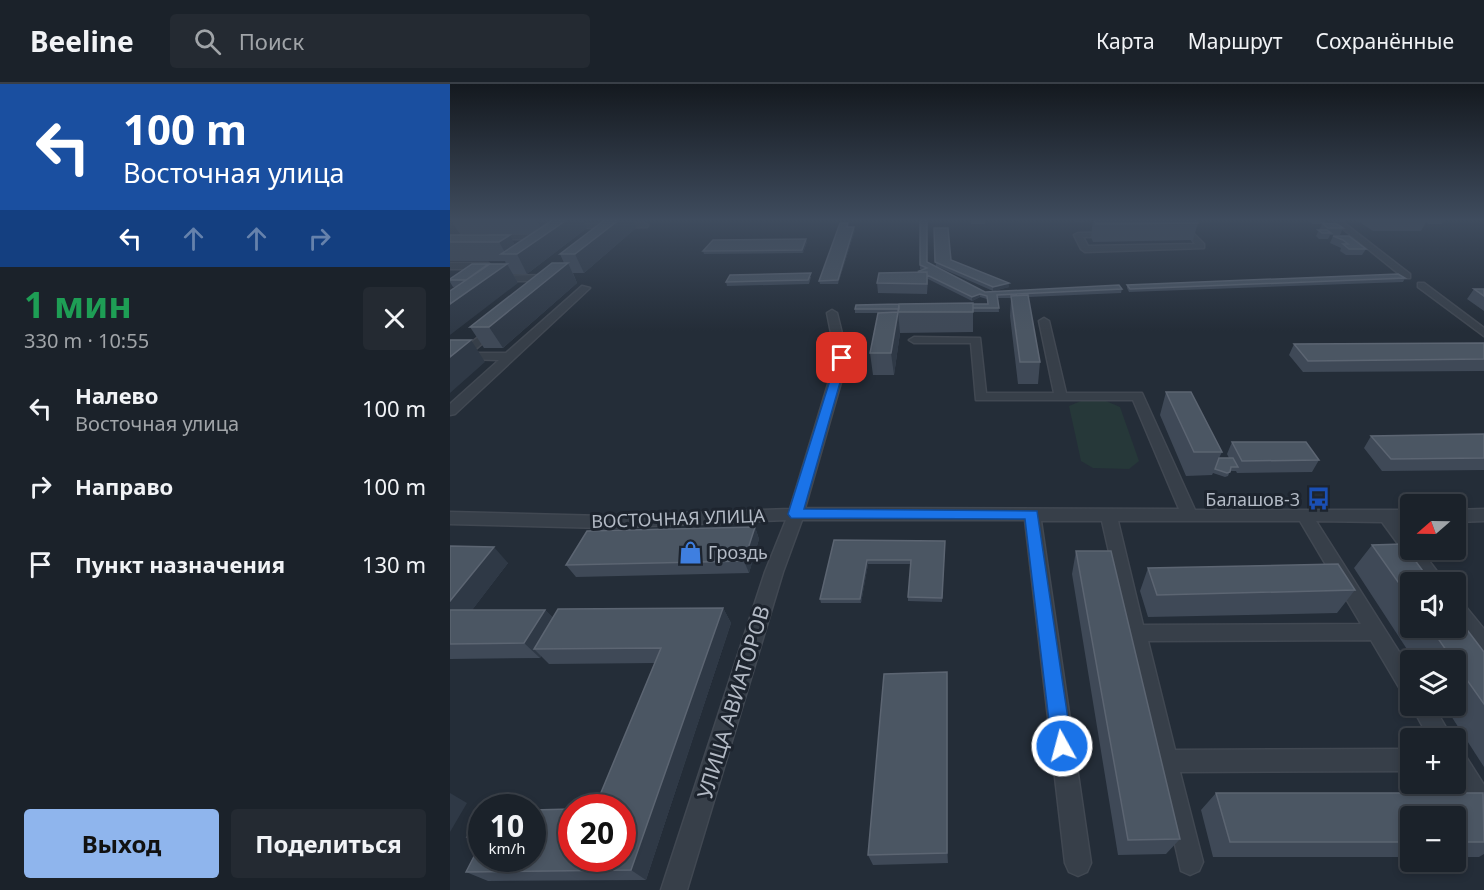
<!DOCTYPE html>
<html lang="ru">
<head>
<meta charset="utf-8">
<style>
  :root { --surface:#1b222a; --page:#242a32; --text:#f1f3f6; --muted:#a0a4a8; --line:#393f47; --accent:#8fb5ed }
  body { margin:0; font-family:"Noto Sans",sans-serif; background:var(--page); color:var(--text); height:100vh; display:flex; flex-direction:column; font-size:22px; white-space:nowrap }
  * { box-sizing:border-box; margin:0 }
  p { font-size:20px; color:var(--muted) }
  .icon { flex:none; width:33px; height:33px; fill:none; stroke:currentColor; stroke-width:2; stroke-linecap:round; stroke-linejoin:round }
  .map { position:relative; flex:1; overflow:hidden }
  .details { display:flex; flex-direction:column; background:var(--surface); width:450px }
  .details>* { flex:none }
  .hud { background:#1a4fa0; color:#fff; overflow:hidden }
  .needle { width:39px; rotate:250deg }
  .buttons { position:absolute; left:950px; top:410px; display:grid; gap:12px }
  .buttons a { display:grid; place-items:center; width:66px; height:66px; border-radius:6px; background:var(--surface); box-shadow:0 3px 9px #0003,0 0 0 2px var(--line); font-size:30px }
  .speed { position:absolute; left:18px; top:710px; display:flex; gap:12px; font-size:30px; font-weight:700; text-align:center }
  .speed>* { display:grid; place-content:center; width:78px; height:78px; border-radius:50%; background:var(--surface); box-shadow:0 3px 9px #0003,0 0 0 2px var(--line); line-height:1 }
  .speed small { font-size:15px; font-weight:400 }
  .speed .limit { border:9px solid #d22; background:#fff; color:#111 }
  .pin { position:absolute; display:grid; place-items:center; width:51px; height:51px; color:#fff; margin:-26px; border-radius:12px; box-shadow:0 3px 9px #0006 }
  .me { position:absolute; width:66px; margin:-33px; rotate:353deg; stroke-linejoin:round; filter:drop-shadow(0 0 4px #0008) }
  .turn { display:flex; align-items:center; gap:21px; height:126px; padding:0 24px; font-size:27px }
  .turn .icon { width:78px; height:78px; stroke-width:2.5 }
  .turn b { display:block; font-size:42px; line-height:51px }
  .lanes { display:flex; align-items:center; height:57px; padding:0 24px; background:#0003; justify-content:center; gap:30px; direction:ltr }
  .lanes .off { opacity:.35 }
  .round { display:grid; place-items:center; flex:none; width:63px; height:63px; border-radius:6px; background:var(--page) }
  .head { display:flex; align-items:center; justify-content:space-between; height:102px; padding:0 24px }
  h1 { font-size:36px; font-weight:700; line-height:45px; color:#1e9e55 }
  .primary-button { display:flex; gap:12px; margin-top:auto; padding:12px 24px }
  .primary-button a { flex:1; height:69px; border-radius:6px; background:var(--accent); color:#111; font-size:24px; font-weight:700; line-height:69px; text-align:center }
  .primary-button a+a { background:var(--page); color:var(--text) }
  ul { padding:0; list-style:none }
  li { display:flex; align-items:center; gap:18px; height:78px; padding:0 24px }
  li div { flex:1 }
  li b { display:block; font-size:22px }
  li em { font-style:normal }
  header { display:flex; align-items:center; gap:36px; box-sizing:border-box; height:84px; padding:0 30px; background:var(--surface); border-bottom:2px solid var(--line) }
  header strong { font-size:28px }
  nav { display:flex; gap:33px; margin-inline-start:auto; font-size:21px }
  .search { width:420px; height:54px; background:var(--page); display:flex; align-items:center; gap:15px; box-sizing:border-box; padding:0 21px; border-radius:6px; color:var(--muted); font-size:22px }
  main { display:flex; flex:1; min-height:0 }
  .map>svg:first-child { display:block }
  .green { fill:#263839 }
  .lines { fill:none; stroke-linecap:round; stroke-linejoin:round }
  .minor-casing { stroke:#414852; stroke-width:3 }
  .minor { fill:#373f49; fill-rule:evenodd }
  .wall { fill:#3f4957; fill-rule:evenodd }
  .shaded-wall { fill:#2f3946 }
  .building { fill:#4b5663; stroke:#5c6572; stroke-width:1.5 }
  .route { fill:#1a73e8; stroke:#114b97; stroke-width:1.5 }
  .labels { text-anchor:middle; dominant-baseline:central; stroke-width:6; stroke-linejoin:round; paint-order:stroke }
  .poi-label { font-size:18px; fill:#b3bac5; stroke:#1d242e; text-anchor:end }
  .street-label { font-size:18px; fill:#b3bac5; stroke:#1d242e }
  .near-street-label { font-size:21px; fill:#b3bac5; stroke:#1d242e }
</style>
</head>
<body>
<header>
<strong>Beeline</strong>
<div class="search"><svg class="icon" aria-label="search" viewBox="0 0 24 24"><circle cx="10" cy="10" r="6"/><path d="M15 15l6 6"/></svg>Поиск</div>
<nav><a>Карта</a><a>Маршрут</a><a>Сохранённые</a></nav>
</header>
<main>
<section class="details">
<div class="hud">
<div class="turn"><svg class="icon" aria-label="left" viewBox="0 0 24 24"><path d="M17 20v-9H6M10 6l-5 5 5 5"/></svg><div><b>100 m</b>Восточная улица</div></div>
<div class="lanes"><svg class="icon" aria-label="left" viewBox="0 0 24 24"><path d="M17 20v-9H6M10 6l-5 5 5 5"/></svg><svg class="icon off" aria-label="ahead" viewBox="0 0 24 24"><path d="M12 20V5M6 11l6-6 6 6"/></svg><svg class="icon off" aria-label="ahead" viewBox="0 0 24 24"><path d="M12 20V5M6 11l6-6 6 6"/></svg><svg class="icon off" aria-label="right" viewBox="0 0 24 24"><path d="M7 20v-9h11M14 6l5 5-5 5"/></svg></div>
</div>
<div class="head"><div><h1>1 мин</h1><p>330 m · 10:55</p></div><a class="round"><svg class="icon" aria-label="close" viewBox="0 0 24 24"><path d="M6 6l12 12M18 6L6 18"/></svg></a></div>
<ul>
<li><svg class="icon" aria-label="left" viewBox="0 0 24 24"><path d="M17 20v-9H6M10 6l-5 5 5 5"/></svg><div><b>Налево</b><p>Восточная улица</p></div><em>100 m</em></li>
<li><svg class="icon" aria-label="right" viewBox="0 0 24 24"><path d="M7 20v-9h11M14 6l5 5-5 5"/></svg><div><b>Направо</b></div><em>100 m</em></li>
<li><svg class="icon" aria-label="arrive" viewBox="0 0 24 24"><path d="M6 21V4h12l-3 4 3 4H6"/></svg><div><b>Пункт назначения</b></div><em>130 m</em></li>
</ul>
<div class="primary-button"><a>Выход</a><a>Поделиться</a></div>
</section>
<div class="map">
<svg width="1034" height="806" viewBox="0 0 1034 806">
  <rect width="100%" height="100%" fill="#242d38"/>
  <path class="green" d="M631 317H656L670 323 689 377 679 385 643 384 631 377 619 322Z"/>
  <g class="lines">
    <defs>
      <path id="minor" d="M881 135H889L960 190V194H954Z
        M194 139 198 141 197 143 117 144 113 142 117 140Z
        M741 147 754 160V164L635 168 631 165 624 151 628 149ZM739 151 745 160 638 162 633 153Z
        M42 151H96L100 153 96 155H39V151Z
        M0 179H38L42 182 38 185H0Z
        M45 192 102 191 107 194 102 197H42L40 195Z
        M968 199H974L1034 244V252L968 203Z
        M132 202 140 204 5 330 0 331V320L49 276 14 275 0 285V275L44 241 48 242V246L21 269H56Z
        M382 226 387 229 398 274 355 424 729 425 683 316H526L521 259H464L459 256 464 253 530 254 536 309H604L589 237 594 234 599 237 616 309H692L745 426H960V438H949L960 451V465H970L995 498H976L932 438 866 437 960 585V613L953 610 921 556 698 557 725 666 960 665V687L730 688 753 778 749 787 740 791 731 787 652 437H591L641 779 637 788 628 792 619 788 615 779 575 436H352L333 488 237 806H211L315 488 336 436 154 444 0 440V428L154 432 340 425 386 274 377 229ZM668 437H850L911 540 693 541Z
        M1034 425V437L1005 438V426Z
        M1005 514 1011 517 1034 545V569L1027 566 1005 536Z
        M961 621H983L1002 654H979Z
        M1005 665 1013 668 1034 701V735L1026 731 1005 697Z"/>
    </defs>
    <use href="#minor" class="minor-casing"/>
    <use href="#minor" class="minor"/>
  </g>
  <path class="wall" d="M0 135H97L99 138 104 135H133L137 144 77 190H63L68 199 3 203 0 198V196L56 180 55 177H0ZM10 150H81L65 161Z
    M156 135H183L186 144 134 189H123L127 199 53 264H34L20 243 114 179 110 170Z
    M521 135H535V140H521Z
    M616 135H638L637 137 628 138Z
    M643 135 748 139 743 156 643 158 641 153Z
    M856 135H876L874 139 893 144 890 151H880L878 155H869L866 152 872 140H863Z
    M905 135H995L992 140H978L976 138 971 147H923Z
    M470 136 477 179 535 208 672 205 671 209 578 213 590 278 588 300H568L560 232 561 214H548L549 228H523V248L450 249 444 291H423L420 269 428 229H405V225L538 220 537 215 530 213 522 217 478 195 477 210 428 209 427 199 469 188V187L473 186 470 185Z
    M398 143 405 146 388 200H370L369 197Z
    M484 144 501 176 559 203 543 207 486 182Z
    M883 152 916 165 912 171H896L890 167 891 164 880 159Z
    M357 158 353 169 254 170 253 167Z
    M361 193 359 200 277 202 276 198Z
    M955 194 953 198 679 208 677 204V201Z
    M1024 205H1034V227L1017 215Z
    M1034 259V287L853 288 839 271 844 260Z
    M716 308 772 368 769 374H779L777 370 782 358 869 376 862 388 787 389 786 387H780L778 392 775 393 763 389 762 391 736 392 710 331Z
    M1034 350V386L932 387 914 364 921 352Z
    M305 443 309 455 299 489 126 493 116 481Z
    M384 456 495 461 492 518 458 517V513L461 480H418L411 519H371L370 515Z
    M922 461 960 498V543H1005L1034 568V683L994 621H1005V576H964L904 484Z
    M0 462 58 479 22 526H95L103 534 273 524 281 539 196 796 38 797 16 788 30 759 17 753 32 727V774H172L205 579 99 580 91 572 90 574 0 575Z
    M626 467 730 755 716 770 668 771 622 490Z
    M698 484 905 506 887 529 698 533 690 507Z
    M498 603V779L423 781 418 771Z
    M766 709 1034 710V770L1029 773H1005V732H960V773H763L751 726Z"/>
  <path class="shaded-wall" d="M0 135 10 150 0 157Z
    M86 135H97L102 145 94 150Z
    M118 135H133L137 144 77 190 67 170H56L49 158 60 151 69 169Z
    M170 135H183L186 144 134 189 125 170Z
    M629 135H638L637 137 628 138Z
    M404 143 405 146 388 200V196Z
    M356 155 357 158 353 169 352 166Z
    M118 179 127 199 53 264 39 243Z
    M57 180 68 199 0 251V220Z
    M559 199V203L543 207V203Z
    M530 210V213L522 217V213Z
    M448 228 450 249 444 291 441 269Z
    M21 256 35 278 0 309V273Z
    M305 443 309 455 299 489 294 477Z
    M44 463 58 479 13 538 0 526V517Z
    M417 476 418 480 411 519 410 515Z
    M273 524 281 539 196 796 181 786Z
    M95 526 109 541 84 565 91 572 90 574 74 559Z
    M497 588 498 603V779L497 769Z
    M0 709 17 719 0 748Z"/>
  <path class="building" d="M104 135H118L67 170H51Z
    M156 135H170L125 170H110Z
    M643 135H744L748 139 646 140Z
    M470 136H477V178L535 208 669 201 672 205 547 211 549 224H523V220H538L537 212 530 210 522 213 477 191V188H471L469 187 477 184 470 181Z
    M390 139H398L397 143H404L388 196 369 197Z
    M872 139 887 140 893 144H878Z
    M484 144H498L501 176 559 199 543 203 485 178Z
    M868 146H877L881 149H872Z
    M0 151H60L49 158H0Z
    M883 152H899L916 165H899L893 160H898L893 156Z
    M356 155 352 166 253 167 263 156Z
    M102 179H118L39 243H20Z
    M22 180H38L16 196H0V195Z
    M40 180H57L0 220V207Z
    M477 188V200L427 199 429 189Z
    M361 189 358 196 276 198 280 191Z
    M948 190 955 194 680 205 677 201Z
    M1024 205H1034V212Z
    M578 211 590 278H570L561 212Z
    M523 219V228H448L449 220Z
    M449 220V225H405L406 221Z
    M448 228 441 269H420L428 229Z
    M0 256H21L0 273Z
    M1034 259V275L858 277 844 260Z
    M716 308H741L772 368H744Z
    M1034 350V374L941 375 921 352Z
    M782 358H856L869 376 792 377Z
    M769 374H783L788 383H781L780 388 777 389 765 385Z
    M305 443 294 477 116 481 137 447Z
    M384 456 495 457 492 514 458 513 461 476H417L410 515H370Z
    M953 460 981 498H960V515L922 461Z
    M0 462 44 463 0 517Z
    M626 467H661L730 755 678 756Z
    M888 480 905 506 707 511 698 484Z
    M273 524 181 786 16 788 32 757V774H82V726L122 725V774H172V723H145L211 564 84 565 108 525Z
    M0 526H95L74 559 0 560Z
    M1005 530 1034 568V620L1005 579V576H1003L980 543H1005Z
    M497 588V769L418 771 434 590Z
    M766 709H1033L1034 758H1005V732H960V758H780Z
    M32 727V753H17Z"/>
  <linearGradient id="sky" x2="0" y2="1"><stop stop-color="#14191f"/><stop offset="0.55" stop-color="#3f4c5e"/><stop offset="1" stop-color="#3f4c5e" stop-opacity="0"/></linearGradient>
  <rect width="1034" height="247" fill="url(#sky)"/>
  <path class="route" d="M392 271 397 274 354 425 587 427 622 662 620 670 612 672 605 670 602 662 575 435 341 434 338 430 387 274Z"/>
  <defs>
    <symbol id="bus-bare" viewBox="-9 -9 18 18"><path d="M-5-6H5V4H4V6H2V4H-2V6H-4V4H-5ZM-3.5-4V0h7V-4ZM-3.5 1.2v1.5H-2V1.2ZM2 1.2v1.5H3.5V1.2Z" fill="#1a4fb4" stroke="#1d242e" stroke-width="2.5" paint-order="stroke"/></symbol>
    <symbol id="shop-bare" viewBox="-9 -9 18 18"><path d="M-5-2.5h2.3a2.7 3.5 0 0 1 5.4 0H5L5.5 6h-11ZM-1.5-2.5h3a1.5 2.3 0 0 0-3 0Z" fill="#3f7fe0" stroke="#1d242e" stroke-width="2.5" paint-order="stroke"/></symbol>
  </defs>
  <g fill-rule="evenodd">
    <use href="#bus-bare" x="852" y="398" width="33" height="33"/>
    <use href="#shop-bare" x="224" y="452" width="33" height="33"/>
  </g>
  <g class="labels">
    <g class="poi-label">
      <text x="850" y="415">Балашов-3</text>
      <text x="258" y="468" text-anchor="start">Гроздь</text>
    </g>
    <g class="street-label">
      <text transform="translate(228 434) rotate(-2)">ВОСТОЧНАЯ УЛИЦА</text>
    </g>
    <g class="near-street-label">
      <text transform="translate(283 618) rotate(-73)">УЛИЦА АВИАТОРОВ</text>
    </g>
  </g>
</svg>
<div class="buttons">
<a><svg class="needle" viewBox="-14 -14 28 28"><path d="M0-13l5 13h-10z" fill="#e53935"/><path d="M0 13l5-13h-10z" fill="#a0a4a8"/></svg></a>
<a><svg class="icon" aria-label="sound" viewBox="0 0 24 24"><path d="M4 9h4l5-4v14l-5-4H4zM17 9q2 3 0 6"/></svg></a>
<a><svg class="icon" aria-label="layers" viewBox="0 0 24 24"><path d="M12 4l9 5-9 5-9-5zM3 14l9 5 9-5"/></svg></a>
<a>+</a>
<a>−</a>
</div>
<div class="speed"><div>10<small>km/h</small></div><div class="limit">20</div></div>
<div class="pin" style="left:392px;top:274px;background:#d93025"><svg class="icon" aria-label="arrive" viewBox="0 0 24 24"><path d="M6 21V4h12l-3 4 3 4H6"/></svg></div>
<svg class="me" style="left:612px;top:662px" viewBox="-20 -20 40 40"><circle r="17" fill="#1a73e8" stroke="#fff" stroke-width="3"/><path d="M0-11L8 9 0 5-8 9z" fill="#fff"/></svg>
</div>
</main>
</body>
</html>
